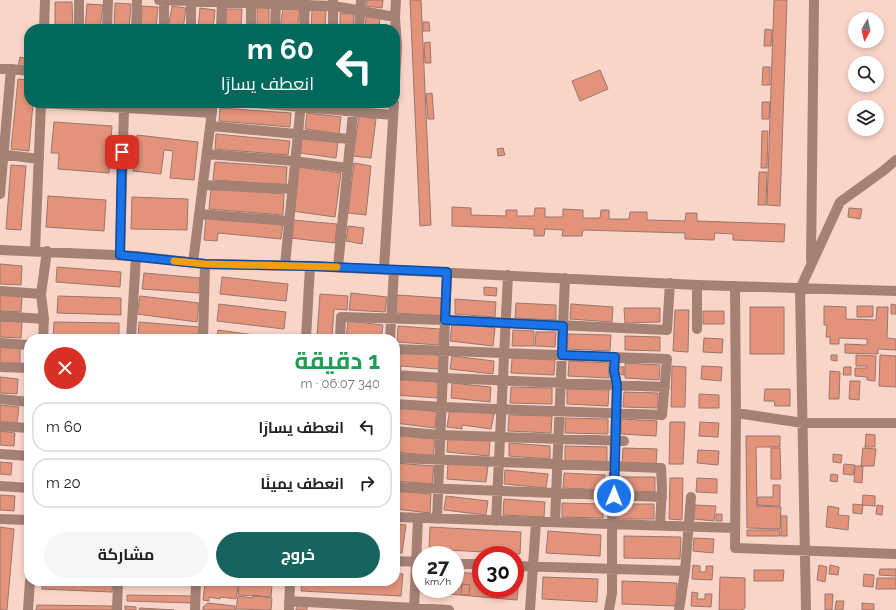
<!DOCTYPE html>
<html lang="ar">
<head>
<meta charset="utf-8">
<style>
  :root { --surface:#fff; --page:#f6f6f6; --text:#202124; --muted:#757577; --line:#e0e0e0; --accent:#17645e }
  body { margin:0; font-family:Raleway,Cairo,sans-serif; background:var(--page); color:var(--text); direction:rtl; height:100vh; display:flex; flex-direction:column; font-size:15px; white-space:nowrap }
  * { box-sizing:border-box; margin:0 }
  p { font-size:13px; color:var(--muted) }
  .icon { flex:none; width:22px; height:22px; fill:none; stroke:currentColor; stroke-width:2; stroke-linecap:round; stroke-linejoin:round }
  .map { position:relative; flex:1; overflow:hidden; direction:ltr }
  .side { position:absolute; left:24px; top:334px; width:376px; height:252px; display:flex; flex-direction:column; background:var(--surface); border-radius:16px; box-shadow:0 2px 6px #0003; direction:rtl }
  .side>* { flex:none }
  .top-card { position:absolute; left:24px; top:24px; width:376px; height:84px; border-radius:16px; box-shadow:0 2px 6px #0003; direction:rtl; background:#00695c; color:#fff; overflow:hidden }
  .needle { width:26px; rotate:188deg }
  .tools { position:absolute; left:848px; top:12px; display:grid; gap:8px }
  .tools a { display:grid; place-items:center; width:36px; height:36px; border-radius:50%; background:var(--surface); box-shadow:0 2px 6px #0003; font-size:20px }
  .speed { position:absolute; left:412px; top:546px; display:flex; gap:8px; font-size:20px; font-weight:700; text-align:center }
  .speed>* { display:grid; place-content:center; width:52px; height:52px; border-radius:50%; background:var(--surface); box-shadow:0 2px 6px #0003; line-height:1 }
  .speed small { font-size:10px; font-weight:400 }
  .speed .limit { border:6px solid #d22; background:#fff; color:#111 }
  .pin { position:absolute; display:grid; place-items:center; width:34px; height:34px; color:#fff; margin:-17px; border-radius:8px; box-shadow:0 2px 6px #0006 }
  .me { position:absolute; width:44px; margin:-22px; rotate:1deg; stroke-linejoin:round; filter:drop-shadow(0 0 3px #0008) }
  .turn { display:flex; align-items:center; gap:14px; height:84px; padding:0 20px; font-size:18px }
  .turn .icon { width:52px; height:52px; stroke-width:2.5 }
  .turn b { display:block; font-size:28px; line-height:34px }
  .round { display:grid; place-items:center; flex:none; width:42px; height:42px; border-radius:21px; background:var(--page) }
  .headline { display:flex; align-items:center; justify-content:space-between; height:68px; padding:0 20px }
  h1 { font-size:24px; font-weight:700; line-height:30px; color:#1e9e55 }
  .action { display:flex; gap:8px; margin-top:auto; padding:8px 20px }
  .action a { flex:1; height:46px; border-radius:24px; background:var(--accent); color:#fff; font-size:16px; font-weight:700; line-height:46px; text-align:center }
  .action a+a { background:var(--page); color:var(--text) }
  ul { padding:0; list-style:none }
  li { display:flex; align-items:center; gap:12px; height:50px; margin:0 8px 6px; padding:0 12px; border:2px solid var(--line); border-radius:16px }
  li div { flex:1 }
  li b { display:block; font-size:15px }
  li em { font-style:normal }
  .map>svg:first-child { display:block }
  .building { fill:#e4937b; stroke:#98776d }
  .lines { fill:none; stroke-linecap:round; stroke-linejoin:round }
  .minor { stroke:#a48075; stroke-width:10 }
  .route-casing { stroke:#114b97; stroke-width:10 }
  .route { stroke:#1a73e8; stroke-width:7 }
  .slow { stroke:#f59e0b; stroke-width:7 }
</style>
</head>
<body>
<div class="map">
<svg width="896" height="610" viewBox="0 0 896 610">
  <rect width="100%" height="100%" fill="#f9d5c9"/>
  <path class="building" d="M367 0H383L382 8 366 6Z
    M410 0H421L431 225 420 226Z
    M774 0H787L780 206 767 205Z
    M55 2H72L73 29H55Z
    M115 3 131 4 129 29H114Z
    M87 4 103 5 100 29H85Z
    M142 6 158 7 156 29H141Z
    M172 6 186 8 183 29H168Z
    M257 7 269 8V29H257Z
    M200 8 215 10 213 29H198Z
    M283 8 300 10 297 29H280Z
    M226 9H242L241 29H226Z
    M312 10 326 11 325 29H311Z
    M340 13 354 14 353 29H340Z
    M366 17 380 18 379 29H365Z
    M423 22H429L430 31H423Z
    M765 29 772 30 771 46H764Z
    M430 42 431 63H425L424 43Z
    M20 57 29 59V68L18 67Z
    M763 67H770V85H762Z
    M600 70 608 89 580 101 572 81Z
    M18 79 29 80V103H33L29 151 11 149Z
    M432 93 434 119H428L426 94Z
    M762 102H770L769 119H762Z
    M317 103H343L342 106Z
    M220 108 291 113 290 127 219 121Z
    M307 113 341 117 339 134 305 129Z
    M359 116 376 119 371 158 353 156Z
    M54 122 112 126 109 173 58 169 59 153H51Z
    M762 131H768L767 168H761Z
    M216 134 290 141 288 155 215 149Z
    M137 135 198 142 194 180 170 178 173 151 164 150 161 174 133 171Z
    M302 138 338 142 336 158 300 153Z
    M503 148 505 155 498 156 497 149Z
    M215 162 287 167 286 185 213 180Z
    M354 163 371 166 366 215 348 213Z
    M11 165 26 166 21 230 6 229Z
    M299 167 341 173 335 217 292 211Z
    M759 172H767L766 205H758Z
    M211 188 284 194 283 215 209 209Z
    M48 196 106 200 104 231 46 227Z
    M132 197 188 199 187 230 131 229Z
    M452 207 471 208V215L506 216V210H517V216H534L535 208H545V217H563V209L583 210V218H600L601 210H609V219H629L630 212H647V220L685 221 686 213H697V221L785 224 784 242 733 240V234L715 233 714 240 685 239V233L583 230 582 236H562L563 230 545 229 544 236H534V229L452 226Z
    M849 208 862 209 860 219 848 217Z
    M206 217 283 224 281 239 218 233 217 241 204 240Z
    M292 220 337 224 335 243 290 238Z
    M348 226 364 228 362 244 346 241Z
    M0 264 22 266 21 285 0 284Z
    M57 267 121 272 120 287 56 282Z
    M144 273 200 278 199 293 142 289Z
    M222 277 288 284 286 301 220 294Z
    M484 287 497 288 496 296 484 295Z
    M351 293 387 297 385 312 349 310Z
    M320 294 348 296 347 310 334 309 332 337 317 336Z
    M0 295 22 296 21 312 0 311Z
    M397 295 442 298 441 316 396 313Z
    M58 296 121 298V315L57 313Z
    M140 296 199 303 197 322 137 314Z
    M455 299 496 302 495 317 455 314Z
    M516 303 556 305V320L515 318Z
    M219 304 286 312 284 329 217 321Z
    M571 304 613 307 612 322 570 319Z
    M891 304 896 305V314H891Z
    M824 306 846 307V319L876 320 877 307H888L887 338 896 339V350L878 349V354L845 353V344L867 345V339L839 338V344H830V337H826L827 325H824Z
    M857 306H873V317H857Z
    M750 307H784V354H750Z
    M624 308H660V322L625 323Z
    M675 310H689L688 352 673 351Z
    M703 311H724V324H703Z
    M0 321 22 322 21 338 0 337Z
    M348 321 383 325 381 339 346 338Z
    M54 322 119 323V339H53Z
    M139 322 199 327 198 339H138Z
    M452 323 495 328 493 346 450 341Z
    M398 326 440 329 439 345 397 342Z
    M218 330 283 339H217Z
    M513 330 534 331V346H512Z
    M536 332H556L555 347 535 346Z
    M568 334 611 335 610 351 567 349Z
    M625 336 660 337V351L625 350Z
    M704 338 723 339 722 353 703 352Z
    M0 347 20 348V365L0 364Z
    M395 351 440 355 438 369 401 366 400 371H395Z
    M831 355H837V361L831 360Z
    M856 355 876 356 875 381 867 380V377L855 376V368H867V366H856Z
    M880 355 896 356V387L879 386Z
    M452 356 494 361 493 374 450 369Z
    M512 358 555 360 554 375 511 373Z
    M569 361 609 363V378L568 376Z
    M625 363 660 365 659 380 625 378Z
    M672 366 686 367 685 407H671Z
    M702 366 722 367 721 381 701 379Z
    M618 367H624V375L618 374Z
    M844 367H851V375H843Z
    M830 371 840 372 839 399H829Z
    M0 377 18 379 17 394 0 393Z
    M395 378 439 382 438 398 395 395Z
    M850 381H860L859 400 849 399Z
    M452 383 491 387 490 402 451 398Z
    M511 387 552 388V404L510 403Z
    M567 389 609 390 608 406 567 404Z
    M765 389H790V406H775L774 401H764Z
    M624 392 658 393V408L623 407Z
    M699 394 719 395V408H699Z
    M0 405 19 407 17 424 0 422Z
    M400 407 437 412 435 428 395 423V412L399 413Z
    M450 408 494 414 491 429 462 425V429L447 427Z
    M509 415 552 416 551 433 508 431Z
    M565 418 608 419V434L565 433Z
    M621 419 657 421 656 436 621 434Z
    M670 422H685L683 464H669Z
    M700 422 719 423 718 437 699 436Z
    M0 431 15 433 14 446 0 445Z
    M866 434 875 435V447H865Z
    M395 435 435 439 433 456 395 452Z
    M746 436H780V447H756L757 506 781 507 780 529 747 528Z
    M448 437 490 440 489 456 447 452Z
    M509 443 550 446V459L509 456Z
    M565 446 607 447V462L565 461Z
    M623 448 657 449 656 465 622 463Z
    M771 448H780L781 479H771Z
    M863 448 876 449 874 466H861Z
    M698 450 719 451 718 465 697 463Z
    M833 454 842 455 841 463 833 462Z
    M0 462 12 463 11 475 0 474Z
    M395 463 434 466 432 484 395 481Z
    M448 463 488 466 486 482 447 479Z
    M844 464 855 465 853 475 843 474Z
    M855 466H863L862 483 854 482Z
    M505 470 548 474 546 488 504 484Z
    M564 473 605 475 604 490 563 488Z
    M831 474 838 475 837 482 830 481Z
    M621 477H655V492L621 491Z
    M670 478H683L682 520 669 519Z
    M697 478 717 479V493L696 492Z
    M773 485H780V506L757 505 758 497H773Z
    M395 491 431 494 430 513 395 509Z
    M0 495 15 496 14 511 0 510Z
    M863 495 875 496V506L862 505Z
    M446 496 488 501 486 515 444 510Z
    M504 499 545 502 544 517 503 515Z
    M562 503 603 504V518L562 517Z
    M619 504H654V519H618Z
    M853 504 863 505 862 514 853 513Z
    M695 505 716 506 714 521 694 519Z
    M877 505 883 506 882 515 876 514Z
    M828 506 839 508 838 515 849 516 848 530 826 527Z
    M716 514H722V521H716Z
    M781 516H787V536H781Z
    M395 524 406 525 402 553 395 552Z
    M0 527 14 529 7 610H0Z
    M430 527 521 532 520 554 429 549Z
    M747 530H779L780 536H747Z
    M548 531 601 535 600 556 546 553Z
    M624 536 681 537 680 559 624 558Z
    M694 538 714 539 713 553 693 551Z
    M693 565 700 566V572H706V566H713L712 580 692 579Z
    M819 565 827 567 825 582 817 580Z
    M830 565 839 567 838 575 829 574Z
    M880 569H896V576L879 575Z
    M754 570H784L783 581H754Z
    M455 572 481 574V589H515V577H519L517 600 425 592V589H455Z
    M395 573 403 574 401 596 301 591 302 581H395Z
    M864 574 874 575 873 587 863 586Z
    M543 577 598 579 597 602 542 599Z
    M720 577 745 578V608L742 610H719Z
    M877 578H896V589H876Z
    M42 581H113L112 592 42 589Z
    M128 581H186L185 585Z
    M622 581 677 583 676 606 622 604Z
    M215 582 238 586 236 599 220 597V599L209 597V601L203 600 205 583 214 584Z
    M264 584 272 585 271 597 238 595 239 585 258 586V585H264Z
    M462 584 470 585 469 595H461Z
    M692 592 698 593 697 599H705V594H712L711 607 691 606Z
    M825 594H833L832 610H825Z
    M127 595 193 596 192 603 127 601Z
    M253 595 272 598 271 610 236 609 238 596 253 598Z
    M836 601H844L843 610H835Z
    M208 603 235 606V610H236H203V607Z
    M862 603 874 604V610H862Z
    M37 605 112 606V610H36Z
    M125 606 136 607V610H125Z
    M297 606 307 607V610H296Z
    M140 608 174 610H139Z"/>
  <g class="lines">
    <path class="minor" d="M79 0V29
      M159 0 334 6 395 17
      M44 29 45 0
      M107 29 108 0
      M136 29 137 0
      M164 29V0
      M191 29V0
      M221 29 222 0
      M251 29V0
      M275 29 276 0
      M304 29 305 0
      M333 29V1
      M359 29 361 0
      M0 69H11L0 194
      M11 69 29 71
      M395 82 397 47 395 17 396 0
      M41 103 212 113
      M253 103 393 115
      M211 126 349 139
      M0 154 39 159
      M207 154 294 161 347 168
      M203 185 292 189
      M200 214 289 221
      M0 250 136 256 205 264 310 266 697 285 896 291
      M35 251 41 103
      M120 255 124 108
      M811 260 814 0
      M193 263 213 103
      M285 265 301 103
      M338 267 354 103
      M384 269 394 103
      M735 286 736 413 735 548 896 554
      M0 291 41 294
      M0 316 44 319
      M697 329V285
      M43 339 44 319 41 294 47 251
      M131 339 136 256
      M203 339 205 264
      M306 339 310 266
      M340 339 341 317 445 320 667 330 670 283
      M390 339 394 270
      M0 343 29 345
      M395 349 667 359 662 415 442 407 395 404
      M0 367 29 368
      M395 375 443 378 665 387
      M0 399 29 402
      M736 413 803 423H896
      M0 426 29 428
      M395 431 440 435 624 441
      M0 454 29 456
      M395 458 661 468 662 488 660 525
      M0 486 29 488
      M395 487 662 497
      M395 517 735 528
      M0 519 29 520
      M437 519 447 272
      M496 521 508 275
      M555 522 565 278
      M395 561 421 562
      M455 564H481
      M515 566 685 571
      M289 601 449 610
      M28 610 30 581
      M117 610 118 581
      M195 610 196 581
      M289 610 290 581
      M414 610 418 518
      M530 610 536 522
      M609 610 612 593V524L617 385 614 371 615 357
      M679 610 685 571 691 497
      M806 610 800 289 840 202 883 171 896 160"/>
  </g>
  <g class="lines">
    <defs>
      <path id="route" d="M122 152 120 255 205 264 310 266 447 272 445 320 563 326 562 355 615 357 614 371 617 385 614 496"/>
    </defs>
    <use href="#route" class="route-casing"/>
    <use href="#route" class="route"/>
    <path class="slow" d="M174 261 205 264 337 267"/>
  </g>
</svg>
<div class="tools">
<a><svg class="needle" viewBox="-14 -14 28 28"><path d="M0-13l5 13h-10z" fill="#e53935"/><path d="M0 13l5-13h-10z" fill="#757577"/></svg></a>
<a><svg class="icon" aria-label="search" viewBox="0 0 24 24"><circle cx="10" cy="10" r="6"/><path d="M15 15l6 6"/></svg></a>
<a><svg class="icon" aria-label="layers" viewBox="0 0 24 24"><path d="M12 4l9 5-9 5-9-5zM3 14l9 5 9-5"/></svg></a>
</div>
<div class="speed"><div>27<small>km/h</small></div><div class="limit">30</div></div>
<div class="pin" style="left:122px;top:152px;background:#d93025"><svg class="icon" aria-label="arrive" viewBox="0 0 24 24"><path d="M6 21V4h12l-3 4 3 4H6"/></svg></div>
<svg class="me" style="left:614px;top:496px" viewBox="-20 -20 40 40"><circle r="17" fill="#1a73e8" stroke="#fff" stroke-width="3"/><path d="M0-11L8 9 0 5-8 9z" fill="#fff"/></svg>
<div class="top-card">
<div class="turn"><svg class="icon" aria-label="left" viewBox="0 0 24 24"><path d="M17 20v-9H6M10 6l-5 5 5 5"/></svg><div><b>60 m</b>انعطف يسارًا</div></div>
</div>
<section class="side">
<div class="headline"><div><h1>1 دقيقة</h1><p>340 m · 06:07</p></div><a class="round" style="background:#d93025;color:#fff"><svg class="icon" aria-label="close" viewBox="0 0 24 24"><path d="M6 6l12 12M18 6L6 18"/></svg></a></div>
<ul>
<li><svg class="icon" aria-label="left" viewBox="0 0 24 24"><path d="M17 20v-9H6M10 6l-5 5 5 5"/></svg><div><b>انعطف يسارًا</b></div><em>60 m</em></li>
<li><svg class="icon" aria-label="right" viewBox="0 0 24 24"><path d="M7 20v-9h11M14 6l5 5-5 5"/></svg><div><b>انعطف يمينًا</b></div><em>20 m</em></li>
</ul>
<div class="action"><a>خروج</a><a>مشاركة</a></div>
</section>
</div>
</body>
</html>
